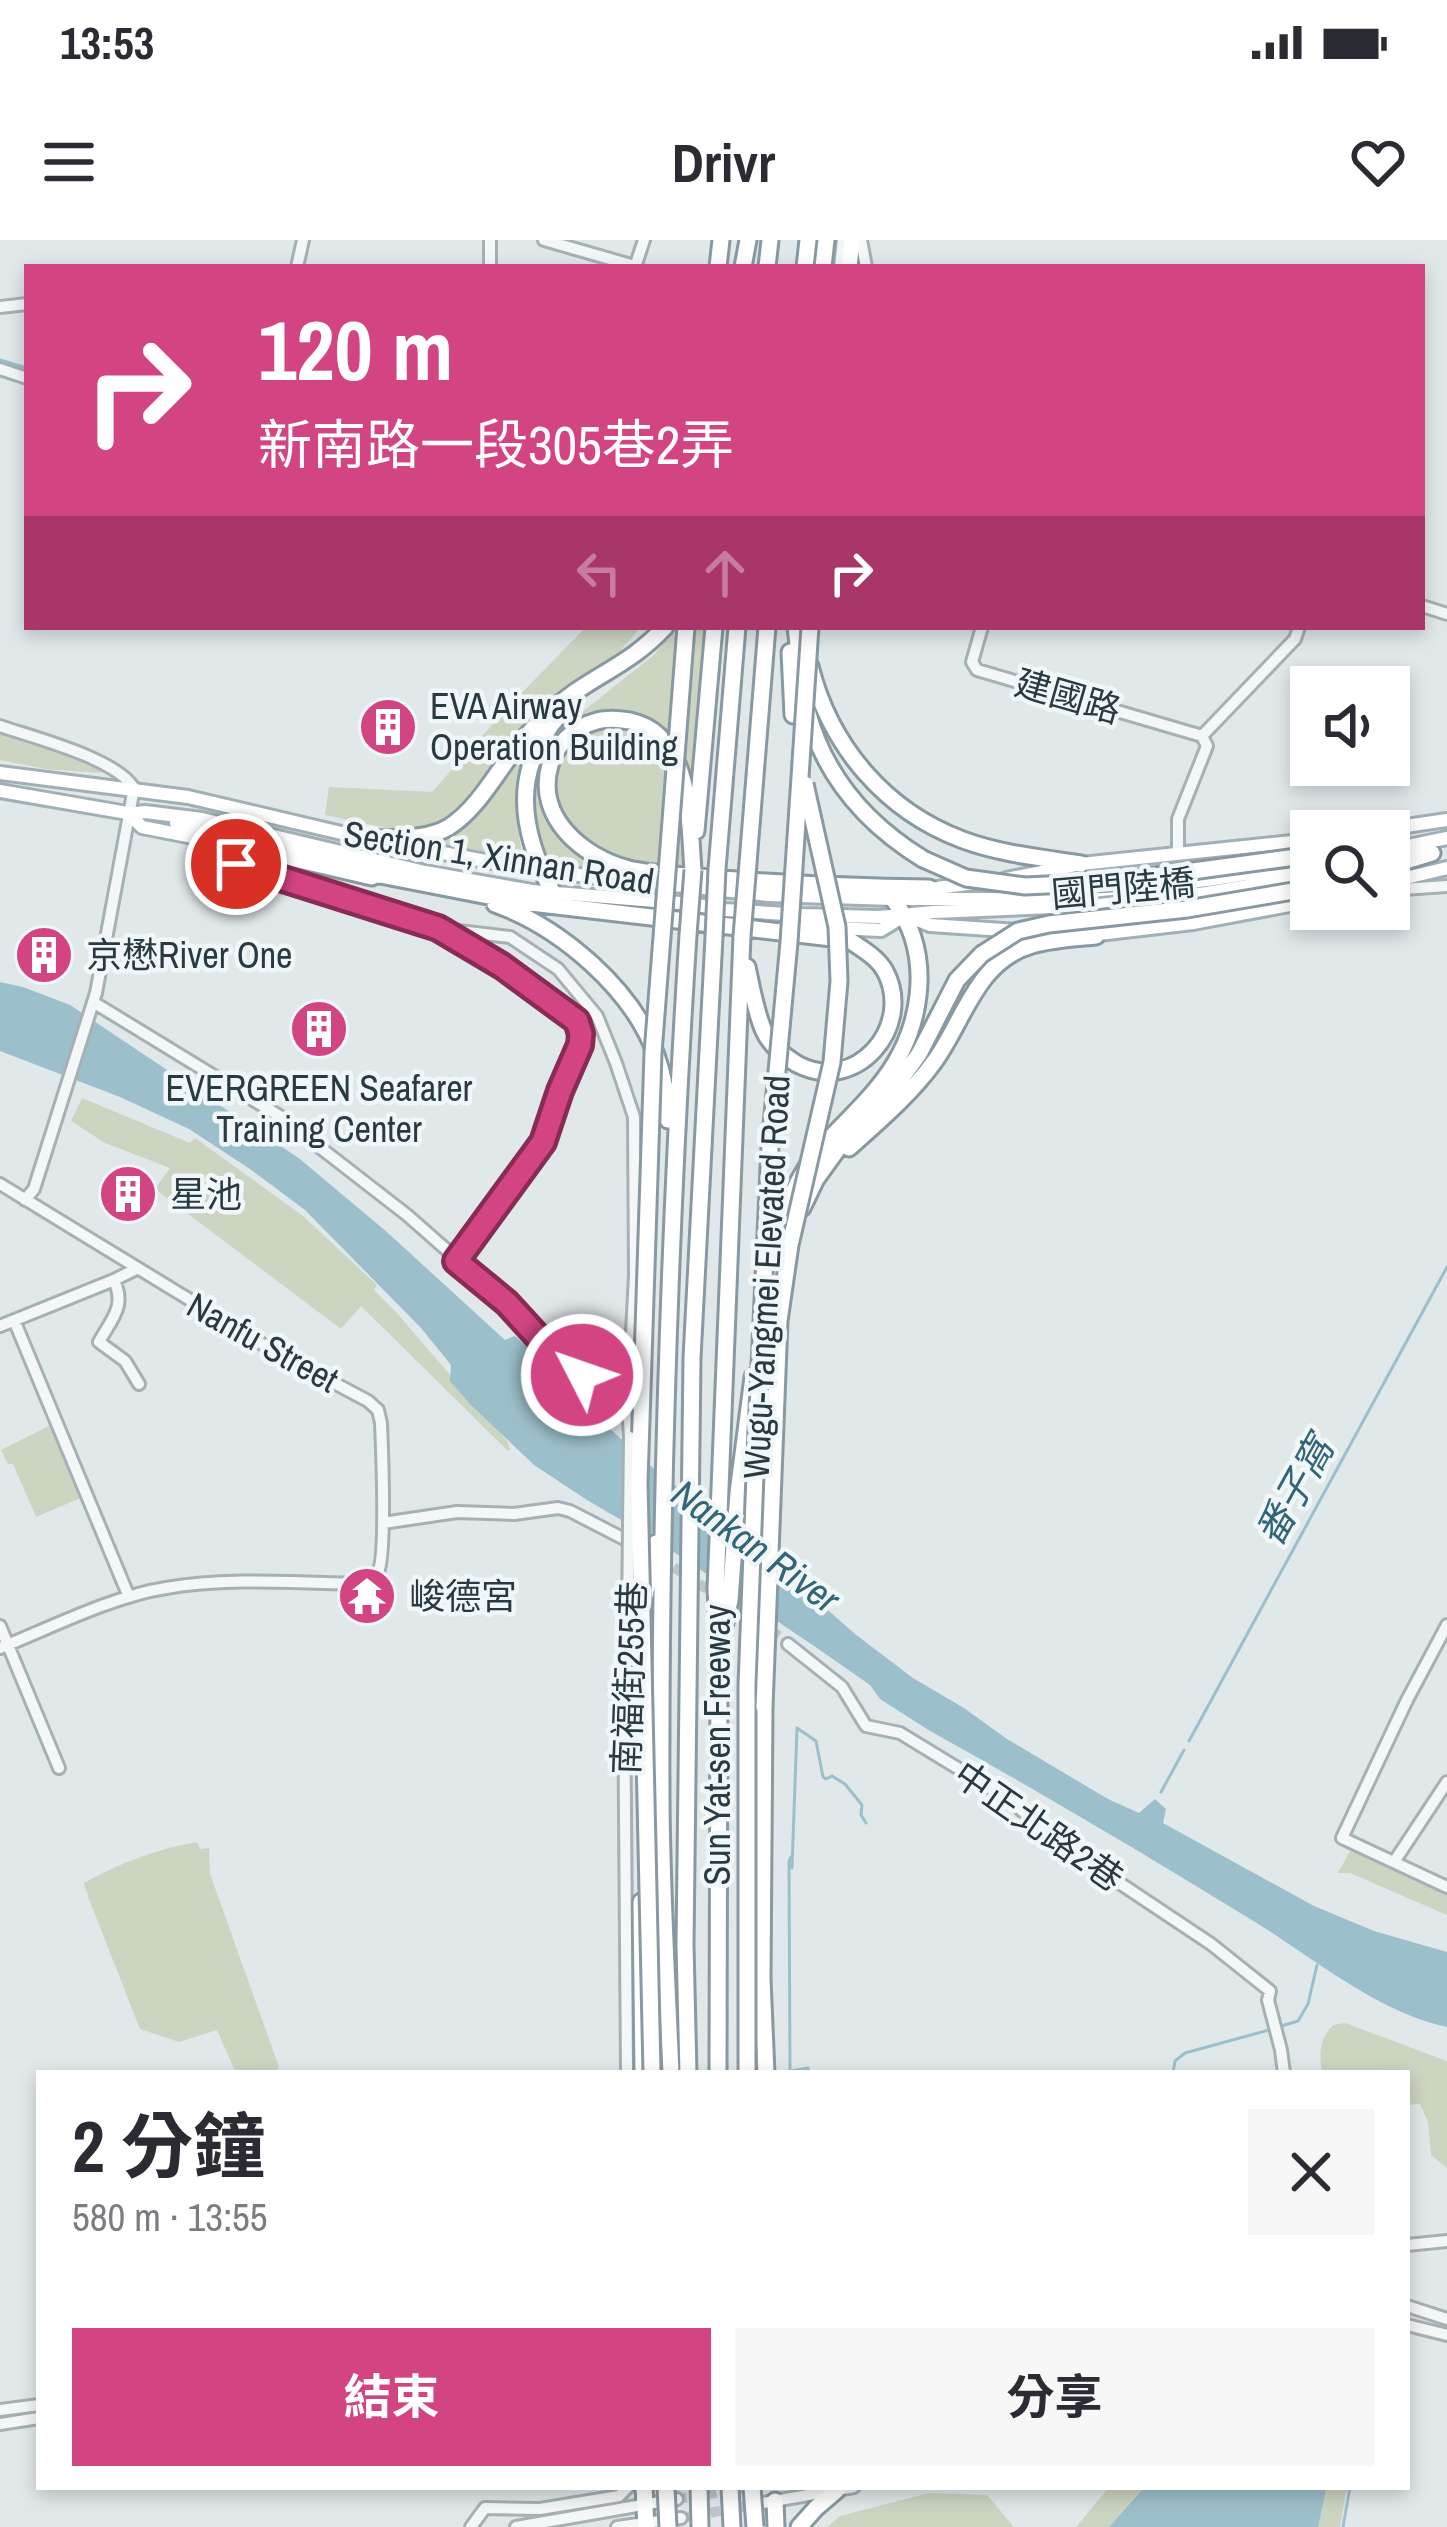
<!DOCTYPE html>
<html lang="zh-TW">
<head>
<meta charset="utf-8">
<style>
  :root { --surface:#fff; --page:#f7f7f7; --text:#2b2b33; --muted:#7c7c81; --accent:#d24482 }
  body { margin:0; font-family:"Archivo Narrow","Noto Sans TC",sans-serif; background:var(--page); color:var(--text); height:100vh; display:flex; flex-direction:column; font-size:45px; white-space:nowrap }
  * { box-sizing:border-box; margin:0 }
  p { font-size:39px; color:var(--muted) }
  .icon { flex:none; width:66px; height:66px; fill:none; stroke:currentColor; stroke-width:2; stroke-linecap:round; stroke-linejoin:round }
  .map { position:relative; flex:1; overflow:hidden }
  .drawer { position:absolute; left:36px; top:1830px; width:1374px; height:420px; display:flex; flex-direction:column; background:var(--surface); border-radius:0px; box-shadow:0 6px 18px #0003 }
  .drawer>* { flex:none }
  .banner { position:absolute; left:24px; top:24px; width:1401px; height:366px; border-radius:0px; box-shadow:0 6px 18px #0003; background:#d24482; color:#fff; overflow:hidden }
  .controls { position:absolute; left:1290px; top:426px; display:grid; gap:24px }
  .controls a { display:grid; place-items:center; width:120px; height:120px; border-radius:0px; background:var(--surface); box-shadow:0 6px 18px #0003; font-size:60px }
  .pin { position:absolute; display:grid; place-items:center; width:102px; height:102px; color:#fff; margin:-51px; border:6px solid #fff; border-radius:50%; box-shadow:0 3px 12px #0007 }
  .me { position:absolute; width:132px; margin:-66px; rotate:311deg; stroke-linejoin:round; filter:drop-shadow(0 0 9px #0008) }
  .turn { display:flex; align-items:center; gap:42px; height:252px; padding:0 36px; font-size:54px }
  .turn .icon { width:156px; height:156px; stroke-width:2.5 }
  .turn b { display:block; font-size:84px; line-height:102px }
  .lanes { display:flex; align-items:center; height:114px; padding:0 36px; background:#0003; justify-content:center; gap:60px; direction:ltr }
  .lanes .off { opacity:.35 }
  .round { display:grid; place-items:center; flex:none; width:126px; height:126px; border-radius:0px; background:var(--page) }
  .summary { display:flex; align-items:center; justify-content:space-between; height:204px; padding:0 36px }
  h1 { font-size:72px; font-weight:700; line-height:90px }
  .cta { display:flex; gap:24px; margin-top:auto; padding:24px 36px }
  .cta a { flex:1; height:138px; border-radius:0px; background:var(--accent); color:#fff; font-size:48px; font-weight:700; line-height:138px; text-align:center }
  .cta a+a { background:var(--page); color:var(--text) }
  .status { display:flex; justify-content:space-between; align-items:center; height:84px; padding:0 60px; background:var(--surface); direction:ltr }
  .status svg { height:33px; fill:currentColor }
  header { display:flex; justify-content:space-between; align-items:center; height:156px; padding:0 36px; background:var(--surface); font-size:54px; font-weight:700 }
  .map>svg:first-child { display:block }
  .green { fill:#ccd4c2 }
  .water { fill:#9cc0cb }
  .lines { fill:none; stroke-linecap:round; stroke-linejoin:round }
  .stream { stroke:#9cc0cb; stroke-width:3 }
  .minor-tunnel { stroke:#bcc5c9; stroke-width:10; stroke-dasharray:10 5; stroke-linecap:butt }
  .minor-casing { stroke:#a6b0b5; stroke-width:16 }
  .major-casing { stroke:#a0b0b6; stroke-width:18 }
  .highway-casing { stroke:#8899a1; stroke-width:21 }
  .minor { stroke:#f4f7f8; stroke-width:10 }
  .major { stroke:#fff; stroke-width:12 }
  .highway { stroke:#fff; stroke-width:15 }
  .minor-bridge-casing { stroke:#a6b0b5; stroke-width:16; stroke-linecap:butt }
  .highway-bridge-casing { stroke:#8899a1; stroke-width:21; stroke-linecap:butt }
  .minor-bridge { stroke:#f4f7f8; stroke-width:10 }
  .highway-bridge { stroke:#fff; stroke-width:15 }
  .route-casing { stroke:#882c54; stroke-width:30 }
  .route { stroke:#d24482; stroke-width:21 }
  .labels { text-anchor:middle; dominant-baseline:central; stroke-width:9; stroke-linejoin:round; paint-order:stroke }
  .street-label { font-size:36px; fill:#293a43; stroke:#f1f6f8 }
  .poi-label { font-size:36px; fill:#293a43; stroke:#f1f6f8; text-anchor:start }
  .water-label { font-size:39px; font-style:italic; fill:#326578; stroke:#f1f6f8 }
</style>
</head>
<body>
<div class="status"><b>13:53</b><svg viewBox="0 0 49 12"><path d="M0 12V9h3v3zM5 12V6h3v6zM10 12V3h3v9zM15 12V0h3v12zM26 1h20v11H26zM47 4h2v5h-2z"/></svg></div>
<header><svg class="icon" aria-label="menu" viewBox="0 0 24 24"><path d="M4 6h16M4 12h16M4 18h16"/></svg>Drivr<svg class="icon" aria-label="heart" viewBox="0 0 24 24"><path d="M12 20l-8-8c-3-5 5-10 8-4 3-6 11-1 8 4z"/></svg></header>
<div class="map">
<svg width="1447" height="2287" viewBox="0 0 1447 2287">
  <rect width="100%" height="100%" fill="#e1e8ea"/>
  <path class="green" d="M586 387H641L620 411 549 464 465 566 438 586 396 590 325 575 329 547 432 552 508 467Z
    M675 387H707L693 557 651 483 566 491 562 488 655 414Z
    M606 486C688 492 683 568 683 632 631 624 533 599 558 527 566 503 584 494 606 486Z
    M0 493 100 526 103 529 101 533 45 529 0 520Z
    M524 511 526 513C513 550 514 581 524 619L423 602 475 573Z
    M541 530C538 584 561 604 607 627L605 631 545 620C534 589 533 564 538 532Z
    M82 858 190 903 195 898 303 976 377 1045 374 1050 396 1072 507 1201 510 1210H507L361 1066 341 1089 155 949 170 928 105 903 71 881Z
    M53 1184 83 1257 36 1277 13 1224H8L1 1210Z
    M197 1602 200 1609 209 1608 210 1634 279 1827 276 1833H236L217 1790 179 1802 140 1789 89 1659 84 1643C120 1623 157 1609 197 1602Z
    M1350 1611 1357 1612 1447 1655V1675L1350 1633H1338Z
    M1345 1783 1447 1821V1928L1431 1915 1428 1882 1420 1864 1407 1865V1833H1322C1319 1813 1319 1800 1333 1785Z
    M1109 2247H1347L1340 2287H1076Z
    M929 2253 987 2255 1014 2287H827L840 2276Z"/>
  <path class="water" d="M0 742 23 747 70 765 300 919 388 993 505 1100 515 1096 531 1110 540 1126 658 1232 768 1317 855 1394 913 1438 964 1468 1007 1499 1108 1559 1139 1573 1155 1559 1166 1569 1163 1583 1314 1666 1374 1691 1447 1712V1787C1377 1772 1315 1719 1255 1682 1148 1616 1040 1552 930 1491L880 1459 870 1445 817 1408 659 1302 587 1260 534 1225 470 1164 450 1141 451 1125 421 1088 305 970 250 929 189 889 120 857 0 811Z
    M1145 2247H1325L1326 2249 1318 2287H1109Z"/>
  <g class="lines">
    <path class="stream" d="M0 120 27 128
      M1189 1501 1447 1027
      M1161 1552 1184 1510
      M791 1617 789 1621 790 1831 808 1828 809 1833
      M792 1628 797 1488 816 1501 823 1537 826 1539 832 1536 845 1544 862 1565 861 1575 866 1583
      M1278 1787 1298 1781 1308 1764 1317 1725
      M1173 1833 1175 1821 1185 1813 1269 1790
      M1343 2287 1350 2247"/>
    <path class="minor-tunnel" d="M661 1319 779 1396
      M677 2259 748 2248
      M681 2278 748 2266"/>
    <defs>
      <path id="minor" d="M544 0 638 27
        M861 0 866 27
        M297 27 303 0
        M490 27V0
        M635 27 644 0
        M840 27 843 0
        M0 67 27 64
        M0 129 27 138
        M1422 366 1447 374
        M982 387 972 422 977 430 1202 496
        M0 486C35 498 115 518 134 548L96 753 34 949 25 960
        M234 605 237 624 438 688 502 726 577 781 581 793 580 805 560 851 543 902 456 1021
        M1178 614V579L1207 506 1202 496 1295 399 1299 387
        M1389 650 1447 646
        M442 689 510 697 558 729 597 776 616 823 634 877 635 1036 628 1165 630 1197
        M93 762 278 875 407 975 507 1063 549 1109 615 1161
        M0 944 272 1110 368 1161 378 1170 381 1183C382 1208 387 1320 377 1335 373 1341 367 1342 361 1344 297 1343 229 1337 166 1348 113 1356 50 1388 0 1408
        M114 1040C126 1067 112 1078 99 1102L125 1121 139 1144
        M14 1080 129 1357
        M0 1086 114 1040 136 1029
        M383 1283 457 1272 514 1274 558 1268 570 1271 632 1303
        M1447 1385 1407 1460 1342 1598 1447 1647
        M0 1386 59 1528
        M788 1404 842 1447 866 1486 900 1493 1010 1560 1058 1602 1211 1704 1270 1751 1268 1760 1281 1810 1284 1833
        M1394 1622 1447 1542
        M627 1833 624 1443 632 1364
        M1407 2005 1447 2001
        M1407 2066 1447 2079
        M1407 2085 1447 2095
        M0 2170 39 2165
        M0 2184 39 2178
        M751 2265 854 2247
        M471 2287 485 2268 540 2269 619 2256 628 2247
        M516 2287 677 2259
        M617 2287 681 2278"/>
      <path id="major" d="M0 533 188 557 367 599 541 631 768 655 893 659H1004L1207 640 1311 624
        M0 551 133 574
        M129 574 145 572 202 579 425 632 532 651 692 664 725 670 802 675 879 677 934 672 1100 665 1207 653 1311 635
        M129 574 142 587 234 605
        M176 583 384 631
        M1372 591 1447 580
        M1389 610 1447 598
        M1006 639 1081 624 1311 600
        M1389 642 1447 628
        M923 650 974 643
        M907 676 930 685 1064 694
        M785 686 881 690 899 679
        M1090 695 1193 683 1311 661"/>
      <path id="highway" d="M718 27 721 0
        M743 27 748 0
        M767 27 770 0
        M805 27 808 0
        M823 27 826 0
        M849 27 852 0
        M796 387 802 440
        M790 412 793 475
        M810 426C830 506 885 571 963 600 1001 614 1042 618 1081 624
        M807 470C824 536 866 584 923 619
        M696 591 714 387
        M367 599C393 598 425 601 449 587 479 568 498 529 521 502 536 484 555 466 575 452 609 429 635 419 665 387
        M234 605 372 637
        M748 623 767 387
        M1389 626 1432 613
        M717 629 737 387
        M693 630C689 581 692 494 630 481 618 479 605 478 594 482 574 487 556 505 550 525 535 577 582 617 629 629 655 635 684 635 710 638 783 644 856 647 929 648
        M367 636 380 635 514 661 849 700C862 709 877 717 885 731 915 787 855 855 797 824 784 816 770 805 764 791 756 774 751 745 747 727
        M553 653C520 591 510 530 561 473
        M495 664C560 687 633 749 656 815 664 836 667 858 668 880
        M849 908C879 881 910 855 934 822 964 781 976 721 1032 705 1052 699 1075 698 1096 696
        M802 968 816 939 842 903 895 847 919 814 957 740 982 714
        M768 1054C776 1014 782 965 805 930 825 899 855 876 878 847 922 794 936 717 893 659
        M645 1356 656 1303
        M724 1387 730 1360 738 1253 753 1137
        M764 1467 762 1739 766 1833
        M641 1662 643 1833
        M671 1833C667 1739 661 1645 661 1551 660 1265 670 980 688 695
        M688 1833 685 1705 692 1118 714 697
        M718 1833 719 1407 716 1349 742 696
        M644 2247 646 2287
        M699 2247 700 2287
        M730 2247 732 2287
        M775 2261 776 2287
        M799 2287 816 2268 837 2250"/>
    </defs>
    <use href="#minor" class="minor-casing"/>
    <use href="#major" class="major-casing"/>
    <use href="#highway" class="highway-casing"/>
    <use href="#minor" class="minor"/>
    <use href="#major" class="major"/>
    <use href="#highway" class="highway"/>
    <defs>
      <path id="minor-bridge" d="M628 1375 630 1197"/>
      <path id="highway-bridge" d="M923 619 966 638 1025 646 1111 642 1311 615
        M688 695 693 630
        M742 696 748 623
        M714 697 717 629
        M982 714 1018 691 1049 684 1187 669 1311 648
        M764 1467 779 1081 790 1005 832 822 839 741 837 687 805 544
        M652 1833 639 1242 653 813 686 387
        M747 1833V1445L755 1235 770 907 789 702 810 387
        M666 2247 668 2287
        M752 2247 755 2287"/>
    </defs>
    <use href="#minor-bridge" class="minor-bridge-casing"/>
    <use href="#highway-bridge" class="highway-bridge-casing"/>
    <use href="#minor-bridge" class="minor-bridge"/>
    <use href="#highway-bridge" class="highway-bridge"/>
  </g>
  <g class="lines">
    <defs>
      <path id="route" d="M236 624 438 688 502 726 577 781 581 794 580 805 560 851 543 902 456 1021 507 1063 549 1109 582 1135"/>
    </defs>
    <use href="#route" class="route-casing"/>
    <use href="#route" class="route"/>
  </g>
  <defs>
    <symbol id="building-disc" viewBox="-11 -11 22 22"><circle r="9.5" fill="#d24482" stroke="#f1f6f8"/><path d="M-4-6H4V6H1V3H-1V6H-4ZM-2.5-4.3h1.7v1.8h-1.7ZM.8-4.3h1.7v1.8H.8ZM-2.5-1h1.7V.8h-1.7ZM.8-1h1.7V.8H.8Z" fill="#fff"/></symbol>
    <symbol id="temple-disc" viewBox="-11 -11 22 22"><circle r="9.5" fill="#d24482" stroke="#f1f6f8"/><path d="M0-6L5-2H3V0L6.5 2.5H4V6H1.5V3h-3V6H-4V2.5H-6.5L-3 0V-2H-5Z" fill="#fff"/></symbol>
  </defs>
  <g fill-rule="evenodd">
    <use href="#building-disc" x="355" y="454" width="66" height="66"/>
    <use href="#building-disc" x="11" y="682" width="66" height="66"/>
    <use href="#building-disc" x="286" y="756" width="66" height="66"/>
    <use href="#building-disc" x="95" y="921" width="66" height="66"/>
    <use href="#temple-disc" x="334" y="1323" width="66" height="66"/>
  </g>
  <g class="labels">
    <g class="street-label">
      <text transform="translate(1068 456) rotate(16)">建國路</text>
      <text transform="translate(499 617) rotate(9)">Section 1, Xinnan Road</text>
      <text transform="translate(1123 648) rotate(-5)">國門陸橋</text>
      <text transform="translate(766 1037) rotate(-87)">Wugu-Yangmei Elevated Road</text>
      <text transform="translate(263 1102) rotate(29)">Nanfu Street</text>
      <text transform="translate(629 1438) rotate(-88)">南福街255巷</text>
      <text transform="translate(717 1505) rotate(-90)">Sun Yat-sen Freeway</text>
      <text transform="translate(1039 1586) rotate(35)">中正北路2巷</text>
    </g>
    <g class="poi-label">
      <text x="430" y="466">EVA Airway<tspan x="430" dy="41">Operation Building</tspan></text>
      <text x="86" y="715">京懋River One</text>
      <text x="319" y="848" text-anchor="middle">EVERGREEN Seafarer<tspan x="319" dy="41">Training Center</tspan></text>
      <text x="170" y="954">星池</text>
      <text x="409" y="1356">峻德宮</text>
    </g>
    <g class="water-label">
      <text transform="translate(1294 1251) rotate(-61)">番子窩</text>
      <text transform="translate(756 1306) rotate(36)">Nankan River</text>
    </g>
  </g>
</svg>
<div class="controls">
<a><svg class="icon" aria-label="sound" viewBox="0 0 24 24"><path d="M4 9h4l5-4v14l-5-4H4zM17 9q2 3 0 6"/></svg></a>
<a><svg class="icon" aria-label="search" viewBox="0 0 24 24"><circle cx="10" cy="10" r="6"/><path d="M15 15l6 6"/></svg></a>
</div>
<div class="pin" style="left:236px;top:624px;background:#d93025"><svg class="icon" aria-label="arrive" viewBox="0 0 24 24"><path d="M6 21V4h12l-3 4 3 4H6"/></svg></div>
<svg class="me" style="left:582px;top:1135px" viewBox="-20 -20 40 40"><circle r="17" fill="#d24482" stroke="#fff" stroke-width="3"/><path d="M0-11L8 9 0 5-8 9z" fill="#fff"/></svg>
<div class="banner">
<div class="turn"><svg class="icon" aria-label="right" viewBox="0 0 24 24"><path d="M7 20v-9h11M14 6l5 5-5 5"/></svg><div><b>120 m</b>新南路一段305巷2弄</div></div>
<div class="lanes"><svg class="icon off" aria-label="left" viewBox="0 0 24 24"><path d="M17 20v-9H6M10 6l-5 5 5 5"/></svg><svg class="icon off" aria-label="ahead" viewBox="0 0 24 24"><path d="M12 20V5M6 11l6-6 6 6"/></svg><svg class="icon" aria-label="right" viewBox="0 0 24 24"><path d="M7 20v-9h11M14 6l5 5-5 5"/></svg></div>
</div>
<section class="drawer">
<div class="summary"><div><h1>2 分鐘</h1><p>580 m · 13:55</p></div><a class="round"><svg class="icon" aria-label="close" viewBox="0 0 24 24"><path d="M6 6l12 12M18 6L6 18"/></svg></a></div>
<div class="cta"><a>結束</a><a>分享</a></div>
</section>
</div>
</body>
</html>
